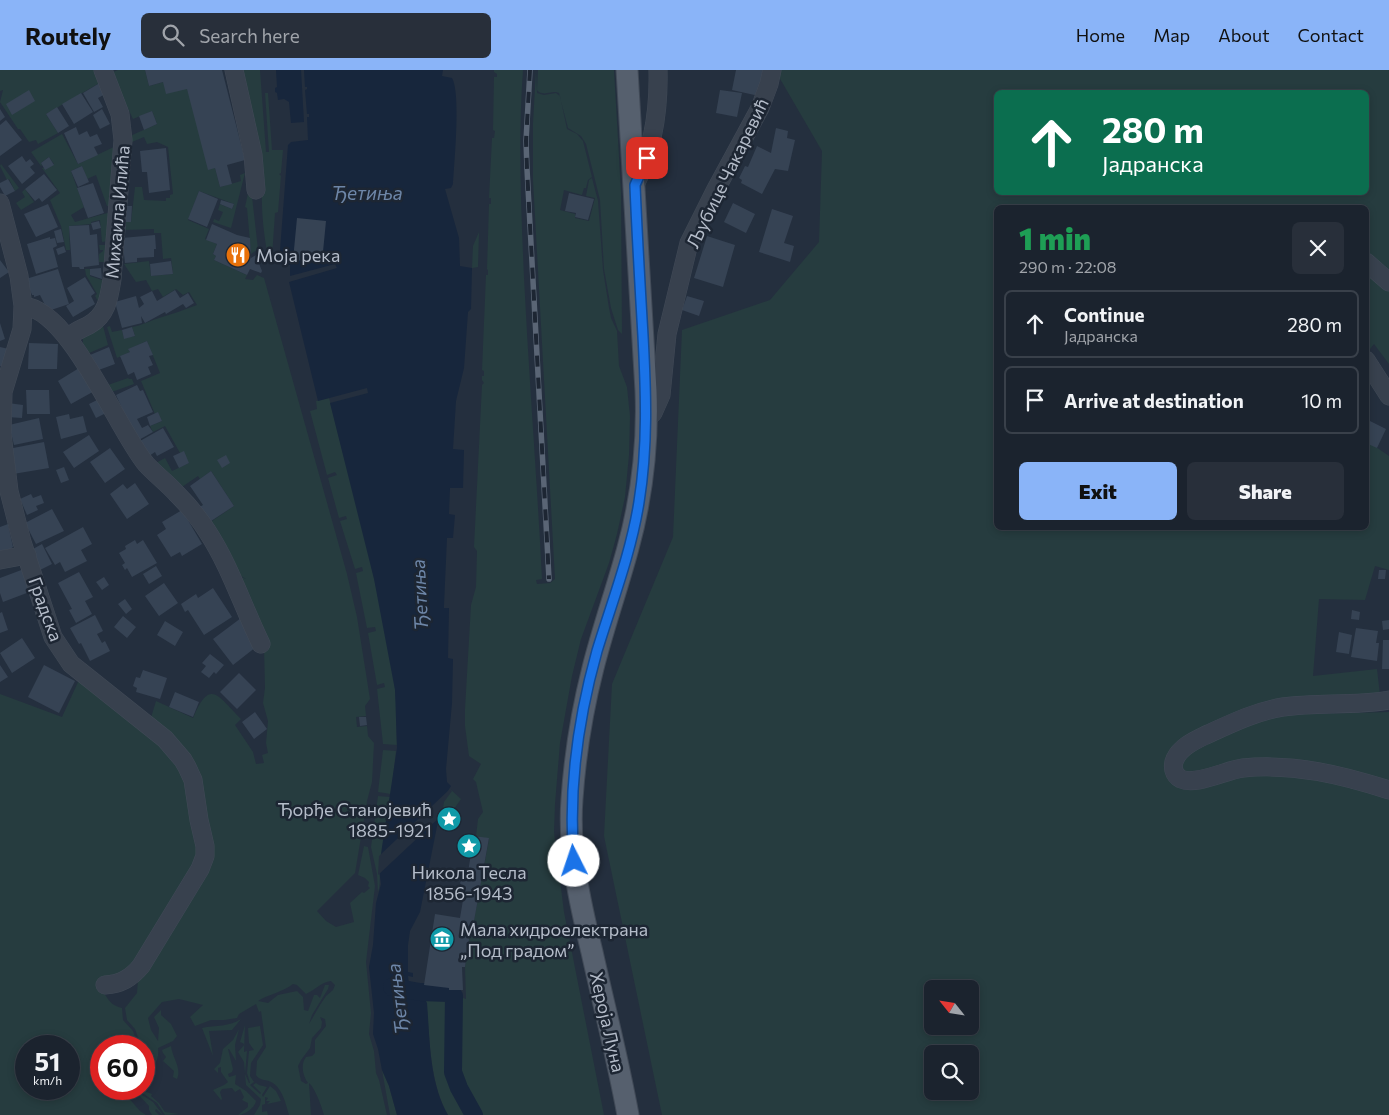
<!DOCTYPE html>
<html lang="en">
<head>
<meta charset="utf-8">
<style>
  :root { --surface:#1b232e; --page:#282f3a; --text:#f1f3f6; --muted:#a0a4aa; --line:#39404a; --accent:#8ab4f8 }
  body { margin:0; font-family:Commissioner,sans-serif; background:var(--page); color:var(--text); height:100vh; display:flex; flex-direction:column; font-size:19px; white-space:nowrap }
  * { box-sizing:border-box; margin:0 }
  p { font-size:16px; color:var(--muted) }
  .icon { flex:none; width:28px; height:28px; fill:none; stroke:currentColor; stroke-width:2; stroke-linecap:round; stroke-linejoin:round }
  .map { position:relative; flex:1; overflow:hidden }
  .side { position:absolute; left:994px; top:135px; width:375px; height:325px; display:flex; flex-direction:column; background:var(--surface); border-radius:8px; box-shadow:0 2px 8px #0003,0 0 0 1px var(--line) }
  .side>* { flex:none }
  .guide { position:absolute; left:994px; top:20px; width:375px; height:105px; border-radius:8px; box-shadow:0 2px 8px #0003,0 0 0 1px var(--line); background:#0b6e4f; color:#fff; overflow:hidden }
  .needle { width:32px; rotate:300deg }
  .tools { position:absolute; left:924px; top:910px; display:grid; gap:10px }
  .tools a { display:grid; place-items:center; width:55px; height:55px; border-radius:8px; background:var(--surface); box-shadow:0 2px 8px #0003,0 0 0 1px var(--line); font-size:25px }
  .speed { position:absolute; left:15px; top:965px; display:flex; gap:10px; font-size:25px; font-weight:700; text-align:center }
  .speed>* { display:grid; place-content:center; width:65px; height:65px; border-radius:50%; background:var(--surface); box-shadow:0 2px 8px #0003,0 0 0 1px var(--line); line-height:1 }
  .speed small { font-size:12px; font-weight:400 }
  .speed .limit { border:8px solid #d22; background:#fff; color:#111 }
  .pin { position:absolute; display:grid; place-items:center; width:42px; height:42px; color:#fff; margin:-21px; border-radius:10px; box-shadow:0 2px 8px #0006 }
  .me { position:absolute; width:55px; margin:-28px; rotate:356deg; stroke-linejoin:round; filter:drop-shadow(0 0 4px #0008) }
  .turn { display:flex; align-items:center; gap:18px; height:105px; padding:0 25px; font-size:22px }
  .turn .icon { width:65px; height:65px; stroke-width:2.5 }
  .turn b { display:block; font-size:35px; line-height:42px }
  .round { display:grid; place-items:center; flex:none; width:52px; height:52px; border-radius:8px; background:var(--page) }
  .summary { display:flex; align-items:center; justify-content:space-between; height:85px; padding:0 25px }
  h1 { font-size:30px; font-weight:800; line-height:38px; color:#1e9e55 }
  .action { display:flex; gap:10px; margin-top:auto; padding:10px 25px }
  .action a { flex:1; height:58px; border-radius:8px; background:var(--accent); color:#111; font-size:20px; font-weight:800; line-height:58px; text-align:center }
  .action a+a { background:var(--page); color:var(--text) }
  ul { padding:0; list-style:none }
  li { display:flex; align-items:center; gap:15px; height:68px; margin:0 10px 8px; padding:0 15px; border:2px solid var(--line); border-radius:8px }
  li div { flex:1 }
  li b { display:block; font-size:19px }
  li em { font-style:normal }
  header { display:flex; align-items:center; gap:30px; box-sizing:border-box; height:70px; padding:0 25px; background:var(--accent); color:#111 }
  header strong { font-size:24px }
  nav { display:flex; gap:28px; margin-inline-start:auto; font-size:18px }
  .search { width:350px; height:45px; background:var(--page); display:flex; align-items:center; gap:12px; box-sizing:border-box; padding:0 18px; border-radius:8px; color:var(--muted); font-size:19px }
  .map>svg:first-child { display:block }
  .green { fill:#263c3f; fill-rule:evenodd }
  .water { fill:#17263c }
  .pier { fill:#242f3e }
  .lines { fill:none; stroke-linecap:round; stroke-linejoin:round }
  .canal { stroke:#17263c; stroke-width:18 }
  .building { fill:#364354 }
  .minor-casing { stroke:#414a57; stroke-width:19 }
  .major-casing { stroke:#414a57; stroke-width:23 }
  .minor { stroke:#38414e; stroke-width:18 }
  .major { stroke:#56606e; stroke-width:21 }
  .rail-casing { stroke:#5a6575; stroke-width:5.5 }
  .rail { stroke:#1d2633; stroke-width:4; stroke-dasharray:11; stroke-linecap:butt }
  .route-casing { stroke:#114b97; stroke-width:12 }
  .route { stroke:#1a73e8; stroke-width:9 }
  .labels { text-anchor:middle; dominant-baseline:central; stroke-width:5; stroke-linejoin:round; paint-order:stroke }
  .street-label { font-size:18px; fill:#b4bcc9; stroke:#1d2633 }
  .poi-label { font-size:18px; fill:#b4bcc9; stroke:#1d2633; text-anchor:start }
  .water-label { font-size:19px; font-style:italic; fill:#6d86a8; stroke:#1d2633 }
</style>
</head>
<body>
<header>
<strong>Routely</strong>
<div class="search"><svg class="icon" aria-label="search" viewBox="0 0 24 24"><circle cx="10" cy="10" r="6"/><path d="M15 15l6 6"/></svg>Search here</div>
<nav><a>Home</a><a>Map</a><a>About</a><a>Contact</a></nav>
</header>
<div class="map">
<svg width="1389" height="1045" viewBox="0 0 1389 1045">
  <rect width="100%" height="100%" fill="#242f3e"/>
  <path class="green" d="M0 0H98L103 11 46 44 58 63 38 74 36 70 29 72 20 59H18L0 32 3 20 0 21Z
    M118 0H145L149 16 163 12 187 19 215 98 220 117 241 111 240 105 245 103 231 158 213 152 214 149 219 151 223 142 218 140 220 134 232 139 234 134 199 121 188 150 209 159 205 169 217 174 213 184 216 186 214 190 247 205 245 209 253 210 257 205 264 208 347 504 357 547 370 629 365 636 366 646 356 647 357 657 367 656 368 666 374 673 372 712 367 731 355 803 317 841 326 851 336 857 354 852 350 833 362 822 364 823 370 818 368 816 369 812 365 808 358 805 364 776 368 777 375 816 366 892 371 943 369 964 374 981 376 1003 379 1010 387 1045H324C322 1037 315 1018 309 1013L311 1045H289C286 1034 282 1017 271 1012 265 1009 260 1011 256 1005L257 991 266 977 261 941 259 942 256 934 239 944 237 948 224 950H211L195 956 190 947 203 935 179 929 162 932 148 948 151 960 158 971 159 958 154 947 161 940V945L171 954 177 966 173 971 158 978C160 991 152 999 144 1008V976H141L135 959 127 950 125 938 137 923 138 910 203 802 196 708 150 651 156 631 193 648C210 607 218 626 241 649L235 655 253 682 256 694 264 693 262 685 268 683 266 673 268 651 263 633 265 618 264 577 236 505 246 509 236 503 209 453 234 436 211 401 200 409 198 406 179 419 154 394 165 388 172 401 189 393 180 383 165 356 153 362 150 356 162 351 158 343 155 344 141 311 160 303 147 271 129 279 130 282 117 288 107 257 110 256 112 262 122 260 124 268 135 266 132 257C143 255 149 251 159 248 172 244 184 240 197 235L189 222 183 225 176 219 163 227 158 219 152 221 146 210 136 212 124 194 149 191 151 206 173 204 171 188 163 189 161 163H154V159L125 160 124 155 119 152H131L135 117H142L144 130 166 131V128H170V125L173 124 168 77 157 72 147 74 144 67 132 72 130 66 157 54 152 41 133 49 111 3ZM331 911 335 915 333 920 326 926 320 935 309 954 312 945 328 919 329 915H325L320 928 317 925H314L308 941 304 940 303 927 297 921 278 925 268 933 258 931C269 924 283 922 293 914L297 915 306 924C315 920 321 912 331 911ZM320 947 325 949 326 956 315 970V983L312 986 306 987C300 995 303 1006 308 1013L306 1014 301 1011 298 996 301 990 310 978 312 968 321 958 322 952Z
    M242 0H260L266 82H269L265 23H268L272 80H283L281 103 279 104 281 106 278 142 275 143 272 188H268C264 165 261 143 262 120Z
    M494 0H523C518 69 521 138 524 208 529 308 537 409 542 509L536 510 537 514 550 513 555 509 533 110V53L536 0 537 23 544 25 556 23 560 26 567 59 577 64 583 71 592 107 588 110 586 118H584L582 125 564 120 560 140 575 144V148L589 151 595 128 586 126 589 110 592 108 598 131 603 200 609 238 611 248 617 261 619 296 627 317 630 346 629 385 625 427 617 464 609 493 581 569 572 606 560 673 555 734 554 762 564 842 604 1045H480L464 1017 458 1000 460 927 466 929 465 897 472 850H474L489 769 476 766 478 749 483 742 476 712 473 709 481 694 469 686 465 656V639L471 535 476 517 477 481 474 477 482 315 484 313 482 310V306H484V301L482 300 486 205H488V200L487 199 489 134H491V128H489L492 68H494L495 61 493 60 494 7H497V4L494 2Z
    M538 0H614L621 122 622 264 618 260 611 238 604 199 600 130 586 74 581 66 568 58 559 23C552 20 546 26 539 22L537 20Z
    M781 0H1389V294L1374 274 1366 284V138H996V458H1366V370L1389 386V500L1375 496 1365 530 1319 529 1313 606 1377 599 1380 625 1311 626 1309 644 1389 642V1045H662L604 766 612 614 673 467 682 260 770 230 819 172 822 81 779 7ZM996 22H1366V122H996ZM932 919H970V956H932ZM932 984H970V1021H932Z
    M62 64 78 94 118 75 111 136H107L96 105 87 109 82 96 71 101 84 137 71 145 75 152 111 142 109 171 102 172 100 150 91 152V154L69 156 70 180H66L61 156 50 130 60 123 42 98H44L45 100 54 94 49 87 41 93 42 95 41 96 31 82Z
    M1 94 19 118 15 121 9 109 7 110 0 96Z
    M251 118 258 179 251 184 247 138 245 137 249 119Z
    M25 119 34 132 21 140 16 133 25 127 22 122Z
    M479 162 478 197 472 198 473 176Z
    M99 175H109L108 192H99V184L103 181V180H100Z
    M85 199H90V206L105 211 99 233 95 226 97 224 86 205Z
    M102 252 108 275 89 283 90 285 83 276V264Z
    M128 308 129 309H132L134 314 109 323 105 316Z
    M329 328C353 424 381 520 395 618 397 636 396 656 397 675L383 674 377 619 385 617 384 613 377 615 368 563 376 561 375 557 367 558 356 503 363 501 362 497 355 499 340 451 347 449 346 446 339 448 328 408 337 405 335 402 327 405 310 341 317 339 316 331Z
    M79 610 120 639 182 695 202 784 136 897 105 911H97L98 918C109 925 106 934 122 938L123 950 133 961 138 976H101V1019H120L116 1022 118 1025 127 1019H138L139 1023 153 1032 163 1045 156 1039 155 1041 159 1045H152L149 1040V1036L135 1021 127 1026 140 1041 146 1045H0V624L62 647ZM26 976H69V1019H26Z
    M383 680 396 681 391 724 378 722Z
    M450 719 461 729 447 749 441 751 438 750 442 731Z
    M378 726 390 727C387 750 383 772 380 795 379 804 381 813 378 822L377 804 371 777Z
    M450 926 448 1002 454 1019 468 1045H448C429 1011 430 968 426 930L424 928Z
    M241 949 232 960 209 961 213 986 202 958C215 955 230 957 241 949Z
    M245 955 244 982 247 981 245 1004 249 1013H250L247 1003 249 981 254 980 249 973 248 958 260 956 263 975 251 993 250 1006 254 1012 250 1015 260 1024 261 1023 253 1015 256 1013 259 1015 267 1017 262 1025 263 1027 270 1016 276 1021 281 1031 267 1034 270 1031H266L268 1028 265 1027V1034L262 1035V1042L267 1041 268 1045H254L260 1035 261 1029 246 1015 244 992 238 982 245 974 240 972Z
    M239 959 235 975 236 991 229 979H228L233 999 232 1002 228 1004 229 1007 236 1005 235 1014 246 1021 256 1031C255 1038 244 1045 238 1045L248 1037V1033L242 1030 244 1027 240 1019 235 1022 232 1018 222 1019 220 1022 222 1029 221 1030 213 1020 224 1015 228 1012 221 1002V997L218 998V1003L214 999 220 993 223 979 233 970Z
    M171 976C172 987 182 998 177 1009L173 1007 174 1001 163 991 166 987 163 983 162 980Z
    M382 1000 389 1016 397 1045H390Z
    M139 1019 152 1024 151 1026 159 1033 165 1042 179 1044 165 1045 157 1033 141 1022Z"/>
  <path class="water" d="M276 0H301L304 52 291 53 289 32 284 29 278 30 277 23 275 22V18L277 17Z
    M304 0H443L442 6 452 8C461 23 454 94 453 114L451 118 445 119 459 168 460 196 472 198 471 239 468 242 464 298 456 331 453 379 464 380 463 418H450L449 444 455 445 453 468H447L444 535V538H449L448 588 453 589 452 633 446 699 447 712 451 716 442 731 420 842 410 861 408 875V902L413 903V907L408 906C410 930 420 918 427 933 430 970 429 1012 448 1045H397L389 1016 382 1000 378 979 373 964 374 943 369 897 373 875 376 833 381 814 379 799 382 777 397 678 395 620 374 509 330 333 368 323 367 318 318 331 289 212 337 198 335 194 290 206V195L279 194 288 75 291 72 308 70 307 47H309V44H307L305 20 307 19V17H305Z"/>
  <path class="pier" d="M450 719 452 721 444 732 442 745 378 805 379 786Z"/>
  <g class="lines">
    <path class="canal" d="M392 917 420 922 449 923
      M454 926 453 1002 459 1018 474 1045"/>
  </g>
  <path class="building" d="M145 0H222L245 90 227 95 232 114 220 117 215 98 208 100 187 19 166 24 163 12 149 16Z
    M736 0H765L759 26 732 20Z
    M103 11 107 23 98 28 103 37 94 42 83 23Z
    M29 20 35 31 12 45 6 34Z
    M720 20 742 23 737 47 716 43Z
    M81 23 93 42 74 54 62 34Z
    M57 37 69 56 58 63 46 44Z
    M0 39 5 47 0 51Z
    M102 39 110 54 100 59 93 45Z
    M152 41 157 54 144 60 139 46Z
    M6 50 22 70 0 86V55Z
    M76 57 79 65 87 61 90 67 97 64 102 74 94 77 98 85 78 94 64 63Z
    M776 58 788 61 787 68 795 70 788 101 775 99 762 124 741 113 742 110 739 108 745 96 748 97 757 76 771 83Z
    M166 78 170 120 149 123 147 102H142L140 81Z
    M22 86 26 92 30 89 34 94 30 97 35 103 22 114 8 96Z
    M49 87 54 95 45 100 41 93Z
    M82 96 89 112 78 117 71 101Z
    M44 104 57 120 42 132 39 128 35 131 25 119Z
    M8 109 15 121 5 126 0 117V113Z
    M93 113 104 143 88 148 77 118Z
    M199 121 218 129 207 157 188 149Z
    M569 123 594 129 588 150 575 147 576 143 565 141Z
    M221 130 234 134 232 139 220 134Z
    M733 133 755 144 746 163 724 152Z
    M48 134 58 157 36 167 24 144Z
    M121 136H132L131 152H119Z
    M772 139 793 146 784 173 794 176 790 192 759 182Z
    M297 148 326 151 322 192 293 190Z
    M99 151 101 158 93 160 91 153Z
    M212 154 237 165 250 168 251 188 256 185 259 187 258 191 262 201 261 203 250 199 247 205 214 190 216 186 213 184 217 174 206 170Z
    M89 155 90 165 97 164 99 195 84 197V199H80L79 197H72L69 156Z
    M61 159 64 172 57 173 54 161Z
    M155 165 156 179H154V187L137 188V192L125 193 122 168Z
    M707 166 735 175 723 217 694 208Z
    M50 167V169L55 168 57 176 53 178 58 197 36 204 27 174Z
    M64 176 66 182 58 185 56 179Z
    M0 190 9 202 0 208Z
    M171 191 173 204 151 206 150 194Z
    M101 198 102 209 90 205V199Z
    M58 199 69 234 48 241 40 225 34 227V225H32L26 209Z
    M85 207 95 223 91 226 95 234 73 247 66 236 74 231 67 218Z
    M175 220 180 228 188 223 194 233 186 238 183 234 166 244 165 242 145 253 141 246 142 253 122 258 115 232 136 226 139 238 144 234 140 227 152 221 157 231Z
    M687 226 704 231 699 246 682 240Z
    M0 253 5 269 0 271Z
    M132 257 135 266 124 269 122 260Z
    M147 271 153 285 149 286 153 295 148 297 151 304 137 310 134 302 128 305 120 286 130 282 128 279Z
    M29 273 58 274 57 299H28Z
    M0 277 9 279 3 297 0 296Z
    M109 277 115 294 96 301 90 285Z
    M84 295 98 319 71 334 58 311Z
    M137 315 140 321 143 320 153 342 137 349 142 358 148 355 153 362 137 371 116 325Z
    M26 320H49L50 344H27Z
    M99 329 106 343 96 348 89 334Z
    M8 333 23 335 22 348 7 347Z
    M158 342 162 351 150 356 147 347Z
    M69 344 70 349 83 346 87 362 61 369 56 347Z
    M39 348 43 369 14 375 9 355Z
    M1366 349 1386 359 1377 378 1366 373Z
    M163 358 174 377 157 386 155 382 149 386 140 371Z
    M89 365 99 381 74 398 63 382Z
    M44 372 49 398 13 404 8 379Z
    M110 378 125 399 105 413 90 392Z
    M184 381 189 393 179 398 173 386Z
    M226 385 230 393 222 398 217 390Z
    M64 397 69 410 61 413 56 400Z
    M211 401 234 436 208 453 198 438 203 435 190 416Z
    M135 413 149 434 127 449 110 424 123 414 127 419Z
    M31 424 33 428 41 425 44 433 36 436 38 440 27 445 20 429Z
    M52 439 64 461 36 474 25 453Z
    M182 440 202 474 182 486 180 482 171 487 157 465 166 459 162 452Z
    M8 454 13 477 9 480 0 484V457Z
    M83 457 92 474 81 480 87 491 65 502 60 492 55 495 45 478Z
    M135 470 137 474 143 470 157 493 132 507 127 498 125 500 122 495 125 493 119 483 126 479 125 476Z
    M42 474 52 494 40 500 33 487 36 485 33 479Z
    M156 496 162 506 149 514 143 504Z
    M24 499 32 521 3 532 0 523V508Z
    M1379 500H1386L1385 509H1378Z
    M79 502 93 527 85 531 92 544 76 553 69 540 72 539 58 513Z
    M104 507 109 515 102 520 96 512Z
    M164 513 178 533 159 546 145 526Z
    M213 518 232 547 204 565 188 540 185 542 181 534 196 524 198 528Z
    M125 529 132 539 126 544 118 534Z
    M1352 540 1360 542 1359 550 1351 549Z
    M2 542 8 560 0 563V543Z
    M95 545 103 561 97 564 102 573 105 571 110 581 90 591 81 573 79 574 70 558Z
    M123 546 136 557 127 568 114 557Z
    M241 548 260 574 233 595 213 569Z
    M1389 550V559L1383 560 1382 551Z
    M165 551 183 562 175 576 157 565Z
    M1356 558 1378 561 1376 573H1379L1377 591 1351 587Z
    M1339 562 1352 565 1349 584 1336 582Z
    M22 568 35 588 12 603 0 583Z
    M1383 570H1389V599H1382Z
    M210 584 224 595 216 604 214 602 209 608 201 602 206 596 202 593Z
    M0 595 8 607 0 612Z
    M44 595 75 611 59 643 28 627Z
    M143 600 167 608 160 629 136 622 137 618 133 616 136 607 140 608Z
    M239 603 256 620 237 639 220 622Z
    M175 622 199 632 193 647 169 637Z
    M255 642 267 659 254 669 242 652Z
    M359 647H366L367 655 360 656Z
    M474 766 489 768 474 851 472 850 465 897H462L463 920H449V918L424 915 435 844 460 848 465 818 462 816 460 813 463 807 467 808Z"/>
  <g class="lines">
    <defs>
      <path id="minor" d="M234 0 253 85 256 120
        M635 115C653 80 659 38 658 0
        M0 133 19 206 23 236 22 259 3 322 2 364 9 421 22 472 53 567 71 594 165 669 183 690 187 697 193 710 199 750 205 776V786L200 799 141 896C131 908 121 914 105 915
        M1366 192 1389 212
        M23 236C70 239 117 359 146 394 155 404 167 413 176 423 187 434 199 448 207 461 230 496 243 537 261 574
        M68 268C74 261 82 259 89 255 107 245 109 228 112 209L123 70 120 44 103 0
        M1366 290 1389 326
        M647 348 653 343 661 325 667 264 689 173 716 119 760 38 769 14 772 0
        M0 490 27 485
        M1389 630C1354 636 1318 632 1283 637 1257 641 1232 653 1208 664 1196 670 1181 676 1175 689 1172 696 1173 705 1181 709 1196 716 1226 700 1243 698 1294 693 1342 705 1389 720"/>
      <path id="major" d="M627 0 646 321C648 374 642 427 628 478 617 519 603 558 593 598 582 641 575 685 572 729 568 780 580 833 592 882 604 936 618 990 628 1045"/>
    </defs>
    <use href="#minor" class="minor-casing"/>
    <use href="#major" class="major-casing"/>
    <use href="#minor" class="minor"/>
    <use href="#major" class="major"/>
    <defs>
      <path id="rail" d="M530 0 526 71 527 99 549 509"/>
    </defs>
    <use href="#rail" class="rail-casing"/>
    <use href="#rail" class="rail"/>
  </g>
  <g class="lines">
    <defs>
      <path id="route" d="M574 791C568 721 578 649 597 581 612 532 631 483 639 432 648 376 646 322 643 266 640 215 637 165 635 115L647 88"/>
    </defs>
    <use href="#route" class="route-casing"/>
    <use href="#route" class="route"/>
  </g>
  <defs>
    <symbol id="restaurant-disc" viewBox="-11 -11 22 22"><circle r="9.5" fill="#e8710a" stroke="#1d2633"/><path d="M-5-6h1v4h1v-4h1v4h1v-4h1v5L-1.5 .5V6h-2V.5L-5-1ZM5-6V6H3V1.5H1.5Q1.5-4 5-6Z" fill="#fff"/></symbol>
    <symbol id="sight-disc" viewBox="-11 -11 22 22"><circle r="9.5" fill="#0f9aa8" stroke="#1d2633"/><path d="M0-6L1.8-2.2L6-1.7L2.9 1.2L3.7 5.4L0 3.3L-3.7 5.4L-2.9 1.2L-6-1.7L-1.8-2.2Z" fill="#fff"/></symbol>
    <symbol id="museum-disc" viewBox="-11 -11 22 22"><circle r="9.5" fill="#0f9aa8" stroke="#1d2633"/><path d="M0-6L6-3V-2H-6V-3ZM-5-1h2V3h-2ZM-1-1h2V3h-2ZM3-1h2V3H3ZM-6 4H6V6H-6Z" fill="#fff"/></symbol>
  </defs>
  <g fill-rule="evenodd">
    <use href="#restaurant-disc" x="224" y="171" width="28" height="28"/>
    <use href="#sight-disc" x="435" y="735" width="28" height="28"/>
    <use href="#sight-disc" x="455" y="762" width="28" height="28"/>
    <use href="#museum-disc" x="428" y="855" width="28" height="28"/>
  </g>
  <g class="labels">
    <g class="street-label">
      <text transform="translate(727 103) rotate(-64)">Љубице Чакаревић</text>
      <text transform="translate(117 142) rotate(-85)">Михаила Илића</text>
      <text transform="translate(46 539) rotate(70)">Градска</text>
      <text transform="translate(608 952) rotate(77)">Хероја Луна</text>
    </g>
    <g class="poi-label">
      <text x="256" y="185">Моја река</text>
      <text x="432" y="739" text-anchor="end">Ђорђе Станојевић<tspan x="432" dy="21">1885-1921</tspan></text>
      <text x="469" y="802" text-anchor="middle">Никола Тесла<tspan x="469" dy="21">1856-1943</tspan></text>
      <text x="460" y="859">Мала хидроелектрана<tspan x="460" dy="21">„Под градом”</tspan></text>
    </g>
    <g class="water-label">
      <text x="367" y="122">Ђетиња</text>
      <text transform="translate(419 525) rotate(-93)">Ђетиња</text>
      <text transform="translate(397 929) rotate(-97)">Ђетиња</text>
    </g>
  </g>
</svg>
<div class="tools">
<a><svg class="needle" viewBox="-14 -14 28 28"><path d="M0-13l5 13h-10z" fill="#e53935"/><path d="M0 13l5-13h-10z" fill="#a0a4aa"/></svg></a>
<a><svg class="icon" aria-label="search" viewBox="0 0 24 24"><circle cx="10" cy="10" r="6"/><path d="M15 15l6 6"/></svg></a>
</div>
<div class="speed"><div>51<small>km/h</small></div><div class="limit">60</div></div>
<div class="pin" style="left:647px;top:88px;background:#d93025"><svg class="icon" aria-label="arrive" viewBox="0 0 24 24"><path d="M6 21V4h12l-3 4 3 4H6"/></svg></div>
<svg class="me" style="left:574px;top:791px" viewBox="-20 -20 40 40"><circle r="19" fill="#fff"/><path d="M0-13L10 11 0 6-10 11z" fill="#1a73e8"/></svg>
<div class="guide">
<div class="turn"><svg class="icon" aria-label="ahead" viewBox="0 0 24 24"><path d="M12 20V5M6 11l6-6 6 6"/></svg><div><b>280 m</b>Јадранска</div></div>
</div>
<section class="side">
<div class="summary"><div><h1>1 min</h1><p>290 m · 22:08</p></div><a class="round"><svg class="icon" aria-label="close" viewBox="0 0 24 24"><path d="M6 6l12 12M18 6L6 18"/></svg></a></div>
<ul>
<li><svg class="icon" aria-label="ahead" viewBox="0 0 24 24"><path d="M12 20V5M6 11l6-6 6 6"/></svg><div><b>Continue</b><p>Јадранска</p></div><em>280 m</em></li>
<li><svg class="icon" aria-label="arrive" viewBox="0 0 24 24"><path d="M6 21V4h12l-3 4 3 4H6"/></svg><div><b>Arrive at destination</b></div><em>10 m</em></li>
</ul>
<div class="action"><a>Exit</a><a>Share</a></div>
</section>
</div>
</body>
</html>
